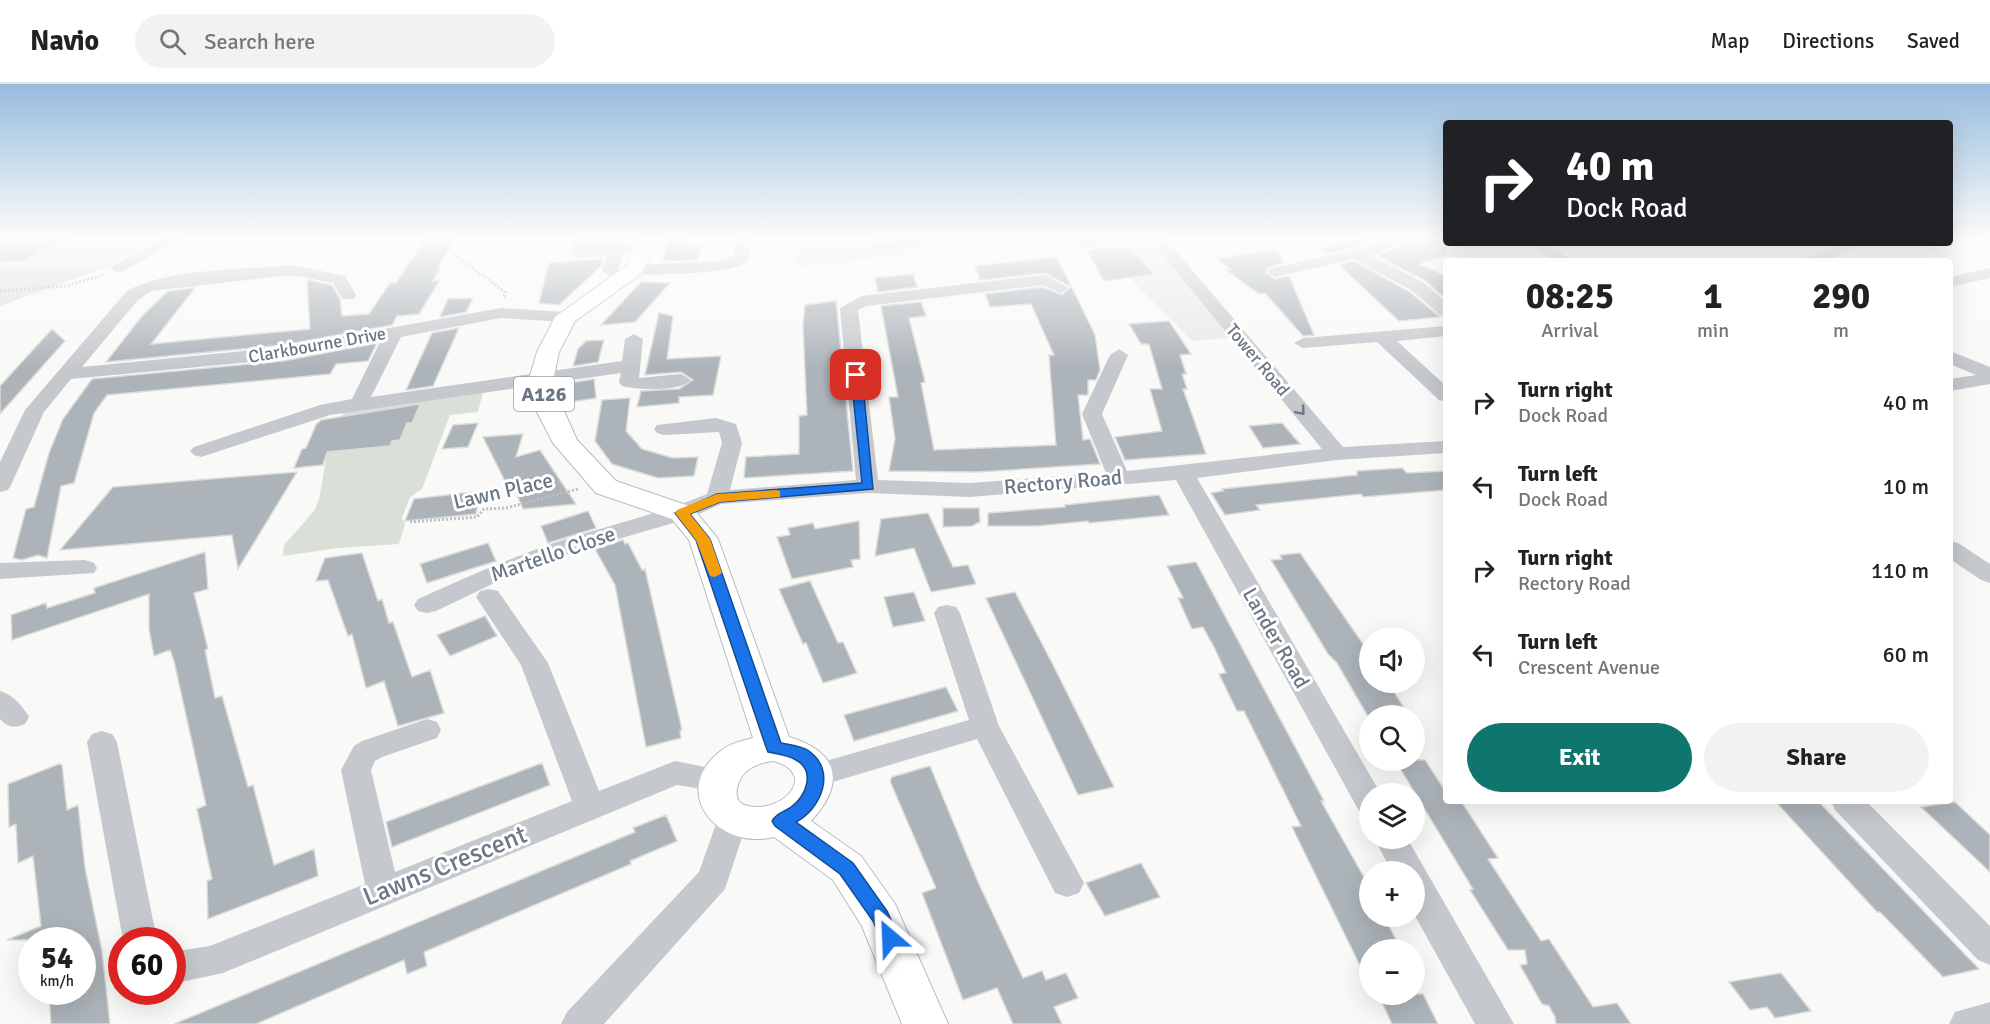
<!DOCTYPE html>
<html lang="en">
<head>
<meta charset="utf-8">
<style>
  :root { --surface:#fff; --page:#f2f2f2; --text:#222; --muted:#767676; --line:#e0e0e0; --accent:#0f766e }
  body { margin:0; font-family:Signika,sans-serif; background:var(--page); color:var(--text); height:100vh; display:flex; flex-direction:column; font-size:22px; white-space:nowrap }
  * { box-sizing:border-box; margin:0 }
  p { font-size:20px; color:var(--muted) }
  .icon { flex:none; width:33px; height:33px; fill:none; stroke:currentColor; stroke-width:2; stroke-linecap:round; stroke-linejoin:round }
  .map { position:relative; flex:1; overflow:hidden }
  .sheet { position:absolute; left:1443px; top:174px; width:510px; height:546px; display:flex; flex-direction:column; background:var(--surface); border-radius:6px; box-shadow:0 6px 24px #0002 }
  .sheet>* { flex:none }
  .guide { position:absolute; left:1443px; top:36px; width:510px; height:126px; border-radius:6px; box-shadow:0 6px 24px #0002; background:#202124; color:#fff; overflow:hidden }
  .controls { position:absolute; left:1359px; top:543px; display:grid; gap:12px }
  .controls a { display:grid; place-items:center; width:66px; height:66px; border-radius:50%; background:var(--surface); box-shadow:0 6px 24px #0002; font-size:30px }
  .speed { position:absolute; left:18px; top:843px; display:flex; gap:12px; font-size:30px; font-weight:700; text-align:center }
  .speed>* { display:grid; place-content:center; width:78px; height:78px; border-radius:50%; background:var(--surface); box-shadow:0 6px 24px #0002; line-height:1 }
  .speed small { font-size:15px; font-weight:400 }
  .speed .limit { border:9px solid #d22; background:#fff; color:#111 }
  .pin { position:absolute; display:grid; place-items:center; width:51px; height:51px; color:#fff; margin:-26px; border-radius:12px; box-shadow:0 3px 9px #0006 }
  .me { position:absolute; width:66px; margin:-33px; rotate:334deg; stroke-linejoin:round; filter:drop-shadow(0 0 4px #0008) }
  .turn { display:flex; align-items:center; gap:21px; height:126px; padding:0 24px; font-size:27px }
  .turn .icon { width:78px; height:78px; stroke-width:2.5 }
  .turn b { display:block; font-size:42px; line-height:51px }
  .eta { display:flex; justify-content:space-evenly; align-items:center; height:102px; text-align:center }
  .eta b { font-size:36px; font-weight:800; line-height:42px }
  .primary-button { display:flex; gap:12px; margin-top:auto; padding:12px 24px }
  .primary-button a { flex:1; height:69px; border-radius:36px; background:var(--accent); color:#fff; font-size:24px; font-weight:800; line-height:69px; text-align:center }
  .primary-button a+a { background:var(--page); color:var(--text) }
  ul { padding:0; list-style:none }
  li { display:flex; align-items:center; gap:18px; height:84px; padding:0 24px }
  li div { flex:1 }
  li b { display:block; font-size:22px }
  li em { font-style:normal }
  header { display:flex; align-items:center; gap:36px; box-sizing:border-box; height:84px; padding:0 30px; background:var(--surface); border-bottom:2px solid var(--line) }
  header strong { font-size:28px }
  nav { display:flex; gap:33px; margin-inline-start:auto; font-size:21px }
  .search { width:420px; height:54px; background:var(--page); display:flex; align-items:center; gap:15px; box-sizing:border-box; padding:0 21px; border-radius:33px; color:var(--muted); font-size:22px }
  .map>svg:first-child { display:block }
  .built { fill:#e7e8e8 }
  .green { fill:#dae0d8 }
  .building { fill:#acb3b9; stroke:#dbdbd9; stroke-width:1.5 }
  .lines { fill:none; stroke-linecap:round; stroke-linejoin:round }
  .major-casing { stroke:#b8bcc0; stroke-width:2 }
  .path { stroke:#bdbfc2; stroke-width:3; stroke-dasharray:2 2; stroke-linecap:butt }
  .minor { fill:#c5c8cc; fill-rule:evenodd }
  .major { fill:#fff; fill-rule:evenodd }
  .oneway { stroke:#6a7786 }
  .route { fill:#1a73e8; stroke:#114b97; stroke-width:1.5 }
  .slow { fill:#f59e0b }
  .labels { text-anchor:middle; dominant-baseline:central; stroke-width:6; stroke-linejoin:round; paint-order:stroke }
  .far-street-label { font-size:18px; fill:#6a7786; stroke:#fff }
  .shield { fill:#fff; stroke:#97a0aa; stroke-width:1.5 }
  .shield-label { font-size:20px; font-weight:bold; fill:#6a7786 }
  .street-label { font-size:21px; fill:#6a7786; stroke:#fff }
  .near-street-label { font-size:26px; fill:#6a7786; stroke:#fff }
</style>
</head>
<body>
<header>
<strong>Navio</strong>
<div class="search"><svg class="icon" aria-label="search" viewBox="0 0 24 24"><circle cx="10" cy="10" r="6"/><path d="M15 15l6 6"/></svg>Search here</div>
<nav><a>Map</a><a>Directions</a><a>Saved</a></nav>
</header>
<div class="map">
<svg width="1990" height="940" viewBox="0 0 1990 940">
  <rect width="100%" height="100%" fill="#f9f9f7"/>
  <path class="built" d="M0 153H164L106 183 0 186Z
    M790 153H1235L1168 167 1238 253 1192 257 1115 179 1038 157 797 183Z"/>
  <path class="green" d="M106 183 0 222V186Z
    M484 304 478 328 450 331 422 405 410 413 402 434 405 440 399 460 338 464 283 472 284 461 315 426 320 411 327 368 346 323Z"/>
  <path class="building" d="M10 153H70L24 177 0 178V158Z
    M427 153H457L437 185 440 184 433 197 440 196 419 230 397 232 392 241 283 261 106 278 142 232 168 207 195 204 151 260 310 245 307 196 332 201 340 215 342 232 369 230 390 199H396Z
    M668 153H687L686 161 703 160 697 176 663 177Z
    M1378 153H1389L1328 170 1321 164Z
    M1422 153H1446V171L1420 180 1446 192V215L1424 196 1377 172Z
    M1130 163 1154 190 1104 197 1087 166Z
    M1272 165 1280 170 1284 179 1269 183 1265 188 1275 195 1289 192 1314 251 1303 252 1265 209 1259 210 1226 186 1231 185 1217 175Z
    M1057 173 1095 251 1100 286 1096 296H1088V311H1078L1083 356 1090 355 1100 380 978 388 889 387 895 355 889 313H898L881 222 921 218 926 232 909 234 925 298 921 299 934 366 1056 361 1049 271H1054L1031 220 990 223 985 210 1043 203 1062 211 1071 203 1045 189 980 196 975 182Z
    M603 175 601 182 559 221 539 219 549 179Z
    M1354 177 1410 208 1440 233 1399 237 1339 181Z
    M913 190 917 203 878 208 875 194Z
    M641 198 670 199 635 238 601 241Z
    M473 214 466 228 440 233 448 215Z
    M836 217 853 387 744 394 746 373 799 370V332L807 331 803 241 805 221Z
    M659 229 673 232 667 275 721 272 713 311 679 313V319L637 323 641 307 679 305 693 296 681 288 645 291Z
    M1169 237 1191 270 1180 271 1186 290H1182L1187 305H1183L1206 370 1125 376 1115 353 1162 347 1150 305H1162L1149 260H1141L1129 240Z
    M459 244 433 302 406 306 432 249Z
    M52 245 65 257 0 330V302Z
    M604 256 598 278 573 282 578 265 586 257Z
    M377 259 368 277 336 280 330 290 107 311 94 329 74 399 61 402 47 474 38 471 22 476 13 474 26 425 34 423 49 369 63 335 92 295 283 277Z
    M594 295 596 314 571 318 570 299Z
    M630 314 626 347 642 365 673 374 698 373 694 392 658 394 612 380 595 357 602 316Z
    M420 320 412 339H407L400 356 392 357 390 362 327 368 323 381 294 384 302 365 306 364 316 341 321 336Z
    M478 339 468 363 442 365 453 341Z
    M1282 339 1300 360 1263 364 1249 342Z
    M523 350 516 373 540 366 576 420 523 425 515 406 510 407 483 353Z
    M1402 384 1407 389 1446 387V406L1363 413 1361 410 1256 421 1260 426 1225 431 1211 409 1223 407 1222 405 1357 391V387Z
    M297 388 238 485 232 451 60 466 113 403Z
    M480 407 476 430 405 437 414 415Z
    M1159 411 1169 431 1089 439 1088 437 1037 442H988V429L1065 423V421Z
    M943 424H979L980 438 972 442 943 443Z
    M588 427 596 444 548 459 541 442Z
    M928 429 953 483 968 481 976 500 931 508 914 464 875 472 881 435Z
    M859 437 860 475 851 476 853 483 792 495 777 453 790 451 788 444 813 439 815 445Z
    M623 456 625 460 628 459 642 486 645 485 682 646H680L681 654 646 663 615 501 595 465Z
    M488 459 496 477 427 499 420 480Z
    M205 468 208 505 194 509 208 565 205 566 215 614 222 612 248 703 253 701 274 781 314 765 318 792 208 835 207 797 212 795 197 725 206 721 174 577 170 566 154 572 149 545V510L12 556 11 531 46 519 47 524 95 509 94 504Z
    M362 469 378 517 382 515 389 539 393 538 412 593 430 586 444 629 398 642 384 597 366 604 352 550 348 552 328 496 316 497 325 474Z
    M1300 469 1370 570V598H1388L1409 632H1370V636L1337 579 1328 570 1271 476 1282 475 1280 471Z
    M1196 478 1324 717H1321L1370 804V832L1385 834 1401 866H1370V902L1292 743 1301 742 1244 627H1237L1219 590 1226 589 1215 565 1203 543 1192 545 1178 514H1183L1167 482Z
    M810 497 838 559 843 558 857 589 823 599 806 559 803 560 779 505Z
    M914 508 925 537 893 543 884 513Z
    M1015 508 1052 579 1114 703 1078 711 986 514Z
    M485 532 497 552 450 572 437 551Z
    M946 603 958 627 854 657 844 631Z
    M1395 676H1425L1446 708V717H1461L1498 774 1488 775 1541 857 1549 855 1593 923 1617 919 1631 940H1556L1555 933 1549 922 1542 920 1520 881 1527 880 1525 866H1508L1470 806 1473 805Z
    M542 679 550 701 392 763 386 738Z
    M59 680 62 681 67 726 78 721 85 784 102 867 110 940H51L49 908H82V856H7L41 842 33 772 18 779 16 740 9 743 8 700Z
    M930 682 978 798 1023 894 1042 887 1046 896 1066 889 1078 914 1054 923 1062 940H1013L997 904 963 916 922 809 936 804 890 697 892 693Z
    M1775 717H1818L1979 885 1943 893 1880 828H1877Z
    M1955 718 1990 751V788L1921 723Z
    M666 731 677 757 630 777 631 780 424 868 427 882 407 890 404 876 256 940H174L635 748 633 744Z
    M1141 779 1160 813 1105 832 1086 799Z
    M1781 889 1811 927 1775 934 1767 923 1750 926 1729 898Z
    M1378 910H1423L1438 940H1392Z"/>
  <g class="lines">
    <defs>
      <path id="major" d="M638 153H657V161L641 190 575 237 559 268 554 292 556 309 577 356 616 397 692 423 718 455 789 653C839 668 846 699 811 737L861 772 895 820 948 940H902L862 842 833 796 774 753C716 767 668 706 722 666 731 659 742 657 753 654L689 456 672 435 596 409 553 359 537 328 532 309 530 292 537 268 555 233 626 182ZM774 677C820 691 781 730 748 722 729 718 737 695 748 686 756 680 765 678 774 677Z"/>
    </defs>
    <use href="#major" class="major-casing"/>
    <path class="path" d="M430 153 505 208 504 214
      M0 207 66 202 104 191
      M410 438 477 433 484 425 506 424 578 405"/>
    <path class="minor" d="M165 153H184L124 187 118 189 110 184Z
      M596 153H626V160L646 158 654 163 646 168 623 170 618 187 610 192 602 187 607 171 578 174 570 169 575 156Z
      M745 153 750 157C749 162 751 171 748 176 741 191 652 190 634 191L626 186 634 181 718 177 733 172 737 154Z
      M917 153H1164L1343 363 1446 357V369L1337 376 1197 394 1381 710H1370V730L1359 727 1176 396 970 413 868 409 721 420 690 434 571 469 505 494 436 527 427 529 418 527 414 521 418 515C463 495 507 475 554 459 605 442 657 431 707 410L722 359 719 348 664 351 657 349 654 345 657 341 716 334 736 340 742 359 730 406 856 396 840 224 862 212 1045 191 1069 204 1061 209 1043 201 866 222 858 226 878 396 970 399 1106 389 1082 330 1110 271 1119 265 1128 271 1102 330 1127 387 1322 365 1153 159 1085 163 1039 159 995 163 970 160 875 165 867 160 875 155Z
      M1397 153H1420L1371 172 1423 198 1446 218V232L1440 231 1411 206 1354 175 1275 193 1267 188 1269 185 1367 163Z
      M1529 159H1547L1572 177H1553Z
      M1845 159H1867L1827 177H1805L1807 174Z
      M282 182H298L345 192 356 211 354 215H342L333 199 298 192H282L151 207 138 216 82 283 283 263 501 224 566 228 575 233 566 238 501 234 401 253 371 313 622 277 625 255 634 250 643 255 639 294 681 290 691 296C682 308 636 306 622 302L619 298 621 289 330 331 201 373 194 371 190 367 194 363 320 321 352 315 381 256 283 275 71 295 44 328 11 401 8 406 0 408V378L25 326 126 208C163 185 238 186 282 182Z
      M1990 184V194L1950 203V193Z
      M1446 242V252L1397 257 1446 302V318L1439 316 1377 258 1303 264 1294 259 1303 254Z
      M1950 267 1990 283V300L1950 307V295L1976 291 1950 280Z
      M1950 457 1958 459 1990 480V499L1981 496 1950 475Z
      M85 476 94 479 97 484 94 489 0 495V479Z
      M489 505 498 507 548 579 599 707 675 677 730 688 734 696 730 704 719 708 677 701 223 889 172 900V868L210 862 365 800 341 686 354 662 362 657 427 635 437 638 441 646 437 654 382 673 375 677 371 686 395 788 572 717 521 581 476 513 480 507Z
      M947 521 956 523 960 529 999 642 1084 799 1079 809 1067 813 1055 809 977 655 816 703 805 699 801 691 805 683 969 636 934 529 938 523Z
      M0 607C13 611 22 621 29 633L25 640C15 644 8 644 0 635Z
      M102 647 112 650 117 658 157 856H123L87 658 92 650Z
      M1831 717H1866L1990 842V881L1978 876 1835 726Z
      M732 722 743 726 748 735 725 805 604 940H561L567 928 699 788 721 726Z
      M1374 754H1407L1514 940H1475L1414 830V788H1392Z
      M1990 918V940H1949L1955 928Z"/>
    <use href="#major" class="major"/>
  </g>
  <defs><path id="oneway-chevron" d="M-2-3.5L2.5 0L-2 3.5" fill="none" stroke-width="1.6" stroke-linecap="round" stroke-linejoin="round" transform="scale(1.5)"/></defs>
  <use class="oneway" href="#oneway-chevron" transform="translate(1301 327) rotate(50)"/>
  <linearGradient id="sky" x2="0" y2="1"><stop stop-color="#97bcdd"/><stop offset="0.54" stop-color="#fcfcfb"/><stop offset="1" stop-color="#fcfcfb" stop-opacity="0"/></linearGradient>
  <rect width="1990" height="285" fill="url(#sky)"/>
  <path class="route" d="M856 288 862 291 873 405 720 418 690 430 710 455 781 659C790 661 802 662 809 667 837 687 821 725 796 738L853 779 887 827 899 854 896 860 890 863 883 860 873 837 840 790 775 742 772 737C776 729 784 728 791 723 806 713 816 687 796 676 788 671 777 670 768 668L766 663 696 456 675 429 717 410 862 399 851 291Z"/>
  <path class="slow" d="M776 406 780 407V413L720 418 690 430 710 455 722 489 715 493 710 492 696 456 675 429 677 426 717 410Z"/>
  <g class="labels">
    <g class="far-street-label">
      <text transform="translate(317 261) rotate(-10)">Clarkbourne Drive</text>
      <text transform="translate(1258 276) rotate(50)">Tower Road</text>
    </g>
    <rect class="shield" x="514" y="293" width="60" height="34" rx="4.5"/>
    <g class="shield-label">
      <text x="544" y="310">A126</text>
    </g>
    <g class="street-label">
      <text transform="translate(1063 398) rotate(-5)">Rectory Road</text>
      <text transform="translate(503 407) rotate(-13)">Lawn Place</text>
      <text transform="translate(553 470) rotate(-19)">Martello Close</text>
      <text transform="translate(1276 554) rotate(60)">Lander Road</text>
    </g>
    <g class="near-street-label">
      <text transform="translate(445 782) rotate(-22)">Lawns Crescent</text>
    </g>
  </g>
</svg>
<div class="controls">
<a><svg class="icon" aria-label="sound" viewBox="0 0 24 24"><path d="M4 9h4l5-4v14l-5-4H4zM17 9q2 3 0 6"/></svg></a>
<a><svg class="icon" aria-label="search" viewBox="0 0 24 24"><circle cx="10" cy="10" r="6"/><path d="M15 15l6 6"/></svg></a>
<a><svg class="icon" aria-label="layers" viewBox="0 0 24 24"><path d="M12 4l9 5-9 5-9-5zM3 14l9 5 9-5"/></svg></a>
<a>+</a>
<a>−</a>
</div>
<div class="speed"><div>54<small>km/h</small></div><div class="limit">60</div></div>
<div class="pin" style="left:856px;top:291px;background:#d93025"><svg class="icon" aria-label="arrive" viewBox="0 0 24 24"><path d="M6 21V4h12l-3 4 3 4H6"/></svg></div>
<svg class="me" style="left:890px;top:854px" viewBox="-20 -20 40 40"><path d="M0-17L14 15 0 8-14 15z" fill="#1a73e8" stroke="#fff" stroke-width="4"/></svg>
<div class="guide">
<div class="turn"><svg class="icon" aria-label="right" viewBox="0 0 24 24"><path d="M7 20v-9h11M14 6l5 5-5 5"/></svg><div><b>40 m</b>Dock Road</div></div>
</div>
<section class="sheet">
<div class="eta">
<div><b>08:25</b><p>Arrival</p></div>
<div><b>1</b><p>min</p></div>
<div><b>290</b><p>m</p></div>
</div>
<ul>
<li><svg class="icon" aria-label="right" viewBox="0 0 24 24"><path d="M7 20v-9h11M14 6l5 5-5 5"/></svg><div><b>Turn right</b><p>Dock Road</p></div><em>40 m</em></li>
<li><svg class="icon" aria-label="left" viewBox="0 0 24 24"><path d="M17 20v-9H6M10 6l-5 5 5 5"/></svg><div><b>Turn left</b><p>Dock Road</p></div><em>10 m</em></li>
<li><svg class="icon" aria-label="right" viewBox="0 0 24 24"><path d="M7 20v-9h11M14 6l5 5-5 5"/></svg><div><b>Turn right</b><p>Rectory Road</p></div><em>110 m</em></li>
<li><svg class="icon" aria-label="left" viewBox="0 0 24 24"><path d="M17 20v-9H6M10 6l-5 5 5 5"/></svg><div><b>Turn left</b><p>Crescent Avenue</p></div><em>60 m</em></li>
</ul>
<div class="primary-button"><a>Exit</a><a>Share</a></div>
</section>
</div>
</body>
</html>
